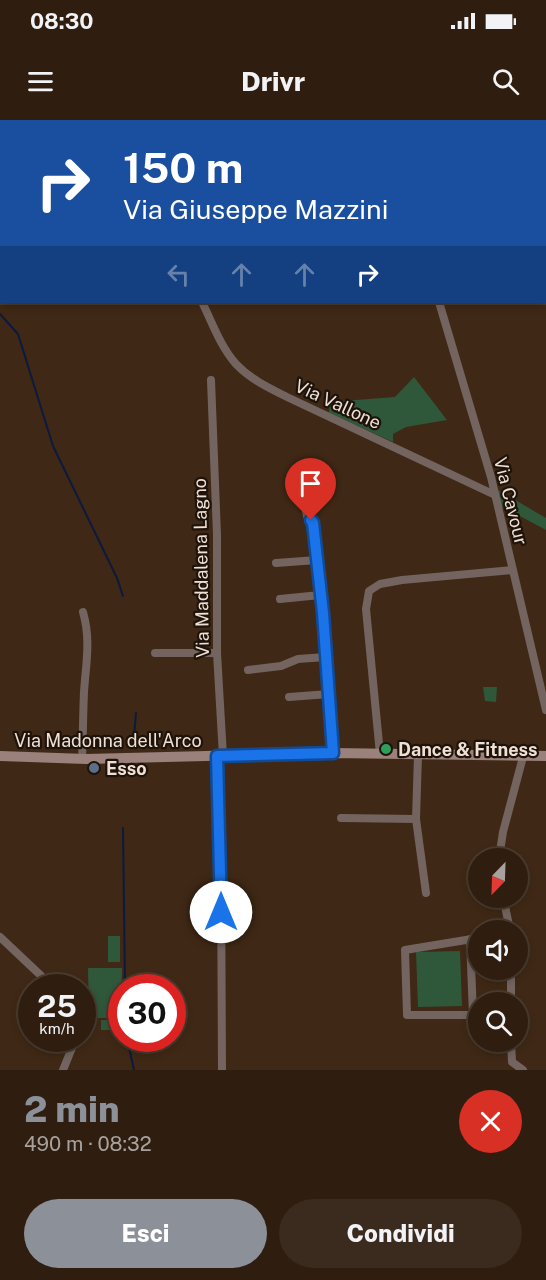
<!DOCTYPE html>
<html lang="it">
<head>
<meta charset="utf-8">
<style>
  :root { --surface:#2f1e10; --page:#3b2b1e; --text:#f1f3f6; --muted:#a7a29f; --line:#4a3c30; --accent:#8c9099 }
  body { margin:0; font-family:"Public Sans",sans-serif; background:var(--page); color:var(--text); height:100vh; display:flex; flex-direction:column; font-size:22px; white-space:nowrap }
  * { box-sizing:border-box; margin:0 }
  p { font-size:20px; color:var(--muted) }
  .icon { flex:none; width:33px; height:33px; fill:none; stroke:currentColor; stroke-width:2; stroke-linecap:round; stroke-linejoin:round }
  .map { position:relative; height:950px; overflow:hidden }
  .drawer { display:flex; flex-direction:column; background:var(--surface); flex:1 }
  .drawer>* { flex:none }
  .guide { position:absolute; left:0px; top:0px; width:546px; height:183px; box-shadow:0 3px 9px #0003,0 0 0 2px var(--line); background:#1a4fa0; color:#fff; overflow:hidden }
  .needle { width:39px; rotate:203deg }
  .fabs { position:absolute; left:468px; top:728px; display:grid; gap:12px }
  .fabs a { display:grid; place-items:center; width:60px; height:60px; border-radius:50%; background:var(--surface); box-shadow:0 3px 9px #0003,0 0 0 2px var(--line); font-size:30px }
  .speed { position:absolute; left:18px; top:854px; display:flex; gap:12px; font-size:30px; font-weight:700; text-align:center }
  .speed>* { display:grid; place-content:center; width:78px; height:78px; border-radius:50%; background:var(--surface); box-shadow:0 3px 9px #0003,0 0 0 2px var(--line); line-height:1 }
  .speed small { font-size:15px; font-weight:400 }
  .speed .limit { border:9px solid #d22; background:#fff; color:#111 }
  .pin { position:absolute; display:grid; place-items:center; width:51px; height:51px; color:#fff; margin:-62px -26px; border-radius:50% 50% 50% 0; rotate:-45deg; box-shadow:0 0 6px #0007 }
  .pin .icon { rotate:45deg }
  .me { position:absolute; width:66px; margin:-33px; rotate:0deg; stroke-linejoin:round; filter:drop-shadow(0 0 4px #0008) }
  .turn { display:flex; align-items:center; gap:21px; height:126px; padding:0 24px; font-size:27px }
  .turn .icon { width:78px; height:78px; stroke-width:2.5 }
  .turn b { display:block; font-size:42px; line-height:51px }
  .lanes { display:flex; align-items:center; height:57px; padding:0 24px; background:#0003; justify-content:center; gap:30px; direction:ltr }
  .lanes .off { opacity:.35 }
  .round { display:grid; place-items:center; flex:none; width:63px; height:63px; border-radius:32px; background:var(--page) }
  .overview { display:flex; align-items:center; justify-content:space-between; height:102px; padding:0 24px }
  h1 { font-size:36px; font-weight:800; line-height:45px; color:var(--accent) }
  .button { display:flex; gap:12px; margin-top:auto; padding:12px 24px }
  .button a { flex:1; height:69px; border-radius:36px; background:var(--accent); color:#fff; font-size:24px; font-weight:800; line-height:69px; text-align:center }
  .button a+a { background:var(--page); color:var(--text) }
  .status { display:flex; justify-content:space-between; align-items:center; height:42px; padding:0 30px; background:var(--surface); direction:ltr }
  .status svg { height:16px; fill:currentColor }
  header { display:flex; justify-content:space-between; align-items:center; height:78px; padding:0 24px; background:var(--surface); font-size:27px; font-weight:800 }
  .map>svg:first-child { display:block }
  .green { fill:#2f573a }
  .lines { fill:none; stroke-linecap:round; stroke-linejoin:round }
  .stream { stroke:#0b1a3e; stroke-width:2 }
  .street { stroke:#736460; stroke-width:8 }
  .secondary { stroke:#9a817b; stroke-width:10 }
  .rail-casing { stroke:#c6b4a7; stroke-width:4.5 }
  .rail { stroke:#1e130b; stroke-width:2; stroke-dasharray:7; stroke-linecap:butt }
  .route-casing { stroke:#114b97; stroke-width:15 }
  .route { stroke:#1a73e8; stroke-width:10 }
  .leisure-dot { fill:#2e9e5b; stroke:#1e130b; stroke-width:2 }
  .service-dot { fill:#5c6f8a; stroke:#1e130b; stroke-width:2 }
  .labels { text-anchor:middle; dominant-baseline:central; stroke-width:4.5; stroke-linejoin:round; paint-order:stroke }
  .street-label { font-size:18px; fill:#f0e0d4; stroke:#1e130b }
  .poi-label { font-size:18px; font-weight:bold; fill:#f0e0d4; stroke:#1e130b; text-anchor:start }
</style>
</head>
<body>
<div class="status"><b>08:30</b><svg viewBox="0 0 49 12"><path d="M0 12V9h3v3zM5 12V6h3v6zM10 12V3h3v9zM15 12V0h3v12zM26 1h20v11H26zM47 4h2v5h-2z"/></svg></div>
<header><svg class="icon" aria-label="menu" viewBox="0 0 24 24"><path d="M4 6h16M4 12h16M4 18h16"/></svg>Drivr<svg class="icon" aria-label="search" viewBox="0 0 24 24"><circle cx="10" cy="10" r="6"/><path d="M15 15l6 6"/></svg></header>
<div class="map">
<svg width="546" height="950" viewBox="0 0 546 950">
  <rect width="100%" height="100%" fill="#3f2815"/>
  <path class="green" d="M414 257 447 300 406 307 393 314V322L329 293 330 282 395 277Z
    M498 370 546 398V410L501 386Z
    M497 567 496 582 485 581 483 567Z
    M108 816H120V842H108Z
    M460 831 462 886 418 887 416 832Z
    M88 848H122L121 898H89Z
    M101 900H120L121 910H101Z"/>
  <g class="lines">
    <path class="stream" d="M0 194 18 214 53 326 117 458 123 476
      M133 628 136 593
      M123 708 125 867
      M127 918 134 950"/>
    <path class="street" d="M386 0V2
      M151 2V0
      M202 182C212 202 220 226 236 244 250 259 269 268 287 277L495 375
      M439 182 491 357 546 590
      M211 260 217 415V533L223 636
      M305 386 307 396 313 403 323 493 333 633
      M276 443 317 440
      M280 479 320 475
      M155 533H217
      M248 550 281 546 298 539 326 537
      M289 577 329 574
      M380 634 366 489 369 471 380 464 402 460 513 450
      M418 635 416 699 426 773
      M217 636 221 745 222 950
      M82 639C83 617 83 594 84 572 86 543 91 520 83 492
      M341 698 416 699
      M499 738 503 712 523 637
      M503 777 510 810
      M0 817 53 867
      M470 819 473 895H407L405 830 478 818
      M511 849V882
      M511 921 512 942 523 950
      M63 950 76 918"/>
    <path class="secondary" d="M0 636 86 639 333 633 546 636"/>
    <defs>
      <path id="rail" d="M76 2 107 0
        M0 30H2"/>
    </defs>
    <use href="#rail" class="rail-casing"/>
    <use href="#rail" class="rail"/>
  </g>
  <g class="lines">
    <defs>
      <path id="route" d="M221 792 217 636 333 633 323 493 313 403 311 400"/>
    </defs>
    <use href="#route" class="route-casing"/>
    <use href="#route" class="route"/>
  </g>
  <circle class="leisure-dot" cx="386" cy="629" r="6"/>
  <circle class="service-dot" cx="94" cy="648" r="6"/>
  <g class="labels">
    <g class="street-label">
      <text transform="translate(338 284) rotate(25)">Via Vallone</text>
      <text transform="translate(511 381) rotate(76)">Via Cavour</text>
      <text transform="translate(201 448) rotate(-91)">Via Maddalena Lagno</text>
      <text x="108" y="620">Via Madonna dell'Arco</text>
    </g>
    <g class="poi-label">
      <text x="398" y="629">Dance &amp; Fitness</text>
      <text x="106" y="648">Esso</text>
    </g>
  </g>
</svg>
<div class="fabs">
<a><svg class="needle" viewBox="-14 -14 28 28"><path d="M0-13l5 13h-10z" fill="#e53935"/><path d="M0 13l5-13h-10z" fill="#a7a29f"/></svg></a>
<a><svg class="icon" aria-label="sound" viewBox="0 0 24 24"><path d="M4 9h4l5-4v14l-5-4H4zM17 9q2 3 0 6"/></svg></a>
<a><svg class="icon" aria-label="search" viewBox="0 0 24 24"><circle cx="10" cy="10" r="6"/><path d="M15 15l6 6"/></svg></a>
</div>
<div class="speed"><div>25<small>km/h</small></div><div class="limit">30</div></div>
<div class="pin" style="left:311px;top:400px;background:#d93025"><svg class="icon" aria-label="arrive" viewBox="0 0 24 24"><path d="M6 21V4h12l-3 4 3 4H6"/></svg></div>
<svg class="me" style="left:221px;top:792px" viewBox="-20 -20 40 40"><circle r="19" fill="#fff"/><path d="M0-13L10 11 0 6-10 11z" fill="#1a73e8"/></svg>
<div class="guide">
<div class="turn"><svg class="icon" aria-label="right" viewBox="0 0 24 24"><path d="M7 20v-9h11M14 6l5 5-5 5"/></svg><div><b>150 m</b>Via Giuseppe Mazzini</div></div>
<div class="lanes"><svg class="icon off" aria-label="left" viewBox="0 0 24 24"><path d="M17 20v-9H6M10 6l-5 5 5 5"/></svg><svg class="icon off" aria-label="ahead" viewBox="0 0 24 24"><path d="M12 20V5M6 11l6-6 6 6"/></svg><svg class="icon off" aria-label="ahead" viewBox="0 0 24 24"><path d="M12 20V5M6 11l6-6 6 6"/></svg><svg class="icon" aria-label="right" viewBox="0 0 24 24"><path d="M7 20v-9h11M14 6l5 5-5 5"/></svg></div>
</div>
</div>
<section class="drawer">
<div class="overview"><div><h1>2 min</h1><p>490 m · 08:32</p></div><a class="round" style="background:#d93025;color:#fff"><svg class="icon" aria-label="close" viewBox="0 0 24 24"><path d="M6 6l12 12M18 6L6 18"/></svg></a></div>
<div class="button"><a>Esci</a><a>Condividi</a></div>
</section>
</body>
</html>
